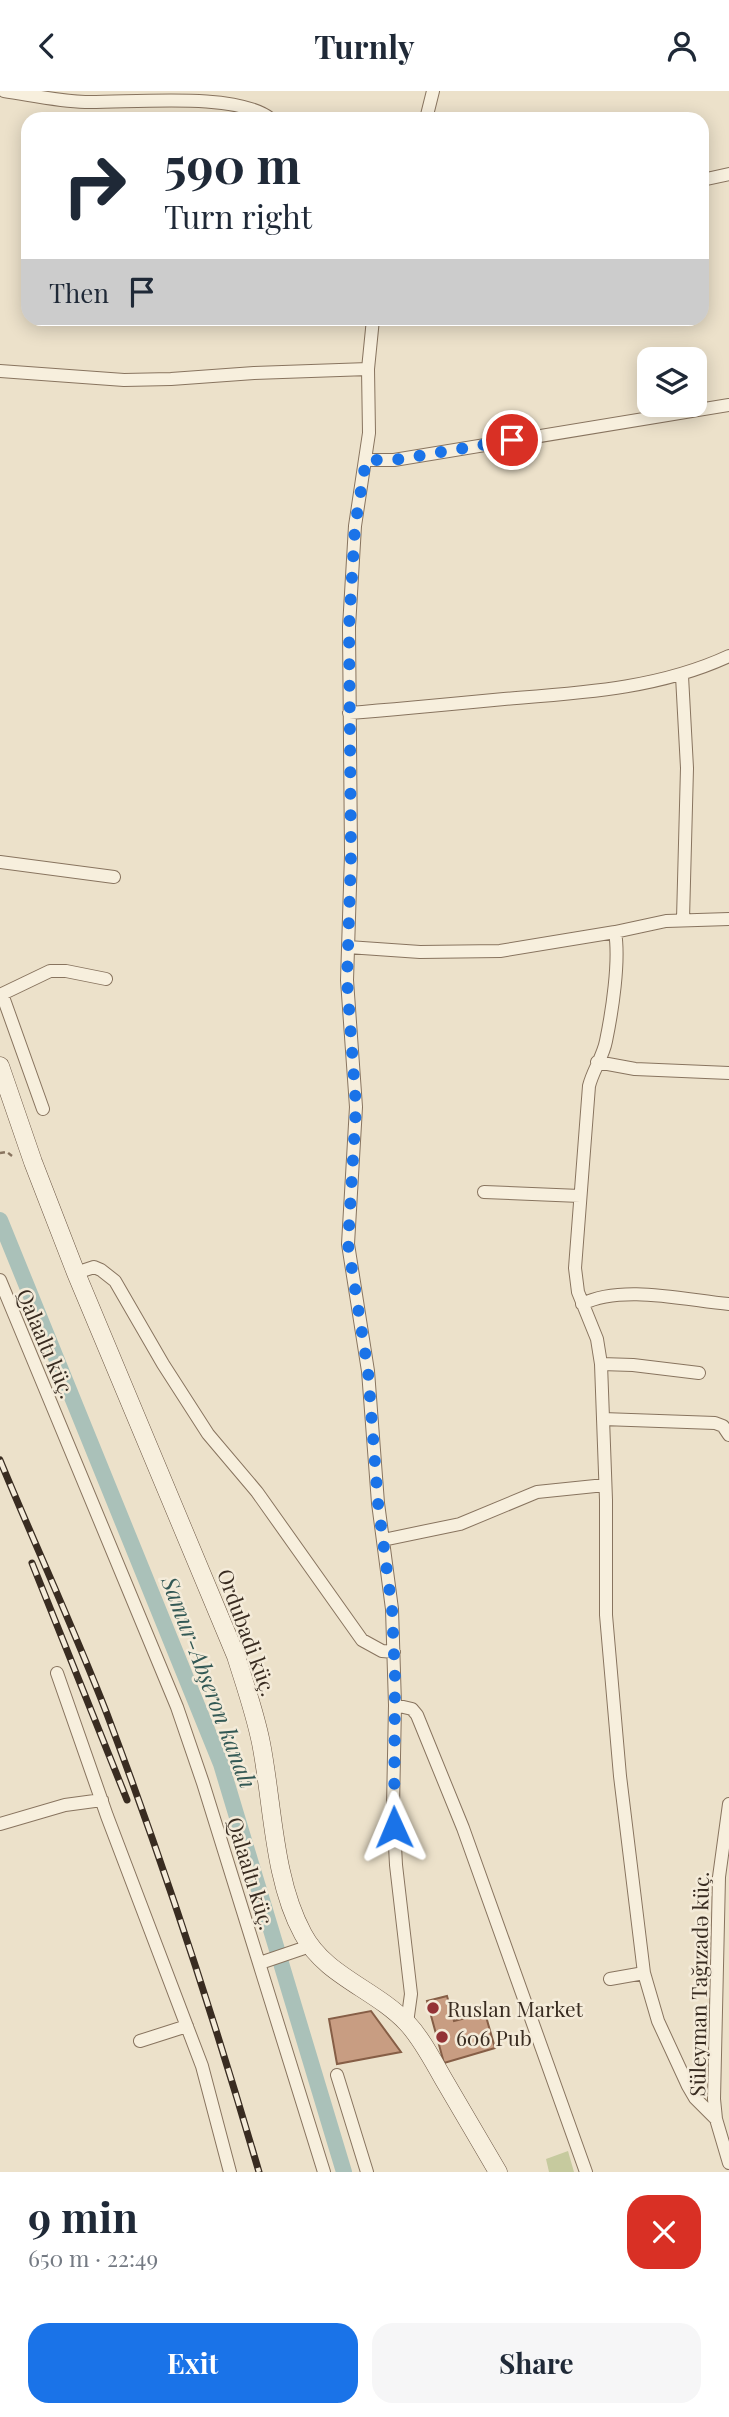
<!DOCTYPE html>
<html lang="en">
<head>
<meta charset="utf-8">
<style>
  :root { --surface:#fff; --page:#f6f6f7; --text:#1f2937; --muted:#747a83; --accent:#1a73e8 }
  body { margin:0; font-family:"Playfair Display",serif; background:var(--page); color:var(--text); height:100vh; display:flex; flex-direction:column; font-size:26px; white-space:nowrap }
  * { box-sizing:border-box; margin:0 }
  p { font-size:23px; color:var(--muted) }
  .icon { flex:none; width:38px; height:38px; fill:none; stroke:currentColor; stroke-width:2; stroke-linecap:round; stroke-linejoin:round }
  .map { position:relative; height:2081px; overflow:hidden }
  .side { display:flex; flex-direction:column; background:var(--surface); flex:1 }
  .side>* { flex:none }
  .hud { position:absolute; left:21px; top:21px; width:688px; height:214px; border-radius:21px; box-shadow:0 4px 18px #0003; background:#fff; color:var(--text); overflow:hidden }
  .controls { position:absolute; left:637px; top:256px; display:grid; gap:14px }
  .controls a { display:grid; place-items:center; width:70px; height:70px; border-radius:14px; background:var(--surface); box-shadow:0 4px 18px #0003; font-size:35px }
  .pin { position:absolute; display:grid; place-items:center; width:60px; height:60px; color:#fff; margin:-30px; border:4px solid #fff; border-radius:50%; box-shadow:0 2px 7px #0007 }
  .me { position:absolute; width:77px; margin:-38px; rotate:359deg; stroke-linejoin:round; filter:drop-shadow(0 0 5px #0008) }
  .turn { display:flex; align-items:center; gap:24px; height:147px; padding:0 28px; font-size:32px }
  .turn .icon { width:91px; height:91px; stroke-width:2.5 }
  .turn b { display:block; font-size:49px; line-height:60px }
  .then { display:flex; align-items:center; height:66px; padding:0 28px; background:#0003; gap:14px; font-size:26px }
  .round { display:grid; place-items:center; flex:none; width:74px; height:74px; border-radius:21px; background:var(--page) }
  .head { display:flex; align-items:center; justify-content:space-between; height:119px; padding:0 28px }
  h1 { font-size:42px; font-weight:700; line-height:52px }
  .action { display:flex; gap:14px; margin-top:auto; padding:14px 28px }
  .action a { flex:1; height:80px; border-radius:21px; background:var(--accent); color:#fff; font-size:28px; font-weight:700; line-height:80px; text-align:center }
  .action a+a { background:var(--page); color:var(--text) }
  header { display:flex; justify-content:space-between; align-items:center; height:91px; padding:0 28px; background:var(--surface); font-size:32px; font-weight:700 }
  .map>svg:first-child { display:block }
  .green { fill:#c6ca9e }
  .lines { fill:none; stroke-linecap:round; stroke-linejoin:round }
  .canal { stroke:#aac1b9; stroke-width:16 }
  .building { fill:#c89d82; stroke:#865e46; stroke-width:2 }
  .street-casing { stroke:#88745f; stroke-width:14 }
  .secondary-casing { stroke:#6a5542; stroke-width:19 }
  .path { stroke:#88745f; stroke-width:2.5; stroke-dasharray:5 3.5; stroke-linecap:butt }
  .street { stroke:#f7efdd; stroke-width:12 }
  .secondary { stroke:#f7efdd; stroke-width:18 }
  .rail-casing { stroke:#392c21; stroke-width:7 }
  .rail { stroke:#f4ebd9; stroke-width:4.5; stroke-dasharray:13; stroke-linecap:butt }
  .route { stroke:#1a73e8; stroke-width:12; stroke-dasharray:0 21.6 }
  .poi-dot { fill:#933336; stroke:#f4ebd9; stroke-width:2.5 }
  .labels { text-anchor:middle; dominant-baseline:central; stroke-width:5; stroke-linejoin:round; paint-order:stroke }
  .street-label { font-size:21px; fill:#392c21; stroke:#f4ebd9 }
  .poi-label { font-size:21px; fill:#392c21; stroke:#f4ebd9; text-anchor:start }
  .water-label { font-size:23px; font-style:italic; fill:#325854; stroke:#f4ebd9 }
</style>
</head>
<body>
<header><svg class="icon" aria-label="back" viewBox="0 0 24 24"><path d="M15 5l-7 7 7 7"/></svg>Turnly<svg class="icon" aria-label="person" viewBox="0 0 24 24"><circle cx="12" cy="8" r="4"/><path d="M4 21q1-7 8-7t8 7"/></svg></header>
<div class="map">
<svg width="729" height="2081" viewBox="0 0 729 2081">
  <rect width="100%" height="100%" fill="#ece1ca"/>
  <path class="green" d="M568 2060 574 2081H549L546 2068Z"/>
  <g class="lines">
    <path class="canal" d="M0 1129 221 1673 344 2081"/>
  </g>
  <path class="building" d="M447 1905 454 1930 485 1922 495 1957 444 1972 427 1910Z
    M371 1920 401 1961 337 1973 329 1928Z"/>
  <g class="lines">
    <defs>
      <path id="street" d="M4 0C31 4 58 10 85 11 131 12 236 0 271 28
        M426 28 433 0
        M702 89 729 83
        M373 228 368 278 369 342 355 435 349 536 351 764 347 889 356 1016 348 1153 368 1280 378 1412 392 1518 395 1614 393 1716 396 1774 411 1903 407 1932
        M0 280 124 289 171 288 254 282 368 278
        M366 369H394L729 314
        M682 585 687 677 683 828
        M349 622C400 618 452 613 504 608 580 602 658 598 729 565
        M0 771 114 786
        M615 841C620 870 612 921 606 950 603 966 593 979 589 995L575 1177 578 1201 597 1248 601 1273 606 1409V1524L620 1685 644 1882 658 1930 688 1995 695 2007 716 2028
        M348 856 420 861 500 860 615 841 666 830 729 828
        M2 903 43 1018
        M0 904 50 880H66L106 888
        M597 971 635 978 729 982
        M484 1101 580 1105
        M76 1182 94 1176 101 1179 115 1190 163 1273 208 1343 257 1401 362 1549 382 1560 394 1561
        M0 1189 177 1616 203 1692 324 2081
        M582 1213C622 1193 685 1209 729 1213
        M601 1273 633 1274 699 1282
        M603 1328 715 1332 723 1335 729 1344
        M383 1449 460 1433 537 1401 605 1394
        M57 1582 107 1725 202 1975 230 2081
        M395 1614 412 1618 417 1624 463 1737 586 2081
        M729 1713 719 1786 714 2008 716 2028 729 2072
        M0 1733 65 1714 102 1709
        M260 1872 310 1855
        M610 1888 644 1882
        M140 1950 187 1935
        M337 1984 367 2081"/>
      <path id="secondary" d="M0 975 33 1071 76 1182 236 1565C245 1594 255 1622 261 1652 273 1713 273 1788 303 1843 325 1885 375 1898 407 1932 422 1948 433 1970 444 1989 462 2020 480 2050 498 2081"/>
    </defs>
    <use href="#street" class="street-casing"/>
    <use href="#secondary" class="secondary-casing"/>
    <path class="path" d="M0 1062 7 1061 12 1065"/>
    <use href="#street" class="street"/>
    <use href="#secondary" class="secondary"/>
    <defs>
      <path id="rail" d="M0 1369C35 1454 74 1538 107 1623 164 1774 214 1927 259 2081
        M32 1472 127 1709"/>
    </defs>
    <use href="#rail" class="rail-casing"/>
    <use href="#rail" class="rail"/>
  </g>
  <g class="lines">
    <path class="route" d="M394 1736 395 1587 392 1518 378 1412 368 1280 348 1153 356 1016 347 889 351 764 349 536 355 435 366 369H394L512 349"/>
  </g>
  <g class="poi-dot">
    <circle cx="433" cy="1917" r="7"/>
    <circle cx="442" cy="1946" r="7"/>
  </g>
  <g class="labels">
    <g class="street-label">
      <text transform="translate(47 1252) rotate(67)">Qalaaltı küç.</text>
      <text transform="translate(248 1541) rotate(70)">Ordubadi küç.</text>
      <text transform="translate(252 1782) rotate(73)">Qalaaltı küç.</text>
      <text transform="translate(698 1893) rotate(-89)">Süleyman Tağızadə küç.</text>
    </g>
    <g class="poi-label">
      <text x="447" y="1917">Ruslan Market</text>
      <text x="456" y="1946">606 Pub</text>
    </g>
    <g class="water-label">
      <text transform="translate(210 1591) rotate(69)">Samur-Abşeron kanalı</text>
    </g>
  </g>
</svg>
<div class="controls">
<a><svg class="icon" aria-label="layers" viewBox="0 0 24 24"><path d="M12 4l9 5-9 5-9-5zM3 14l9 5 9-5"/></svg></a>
</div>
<div class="pin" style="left:512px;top:349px;background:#d93025"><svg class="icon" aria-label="arrive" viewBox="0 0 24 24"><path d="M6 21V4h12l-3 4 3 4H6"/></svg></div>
<svg class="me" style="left:394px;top:1736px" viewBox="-20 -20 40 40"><path d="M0-17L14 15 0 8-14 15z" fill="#1a73e8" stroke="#fff" stroke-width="4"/></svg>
<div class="hud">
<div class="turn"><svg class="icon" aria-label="right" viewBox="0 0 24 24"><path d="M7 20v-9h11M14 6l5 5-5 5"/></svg><div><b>590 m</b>Turn right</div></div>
<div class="then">Then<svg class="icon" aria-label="arrive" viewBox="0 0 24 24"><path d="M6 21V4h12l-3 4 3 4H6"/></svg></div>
</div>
</div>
<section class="side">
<div class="head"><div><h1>9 min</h1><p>650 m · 22:49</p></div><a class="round" style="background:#d93025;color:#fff"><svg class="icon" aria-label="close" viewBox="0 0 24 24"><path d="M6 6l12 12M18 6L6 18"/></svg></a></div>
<div class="action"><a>Exit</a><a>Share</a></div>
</section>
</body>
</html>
